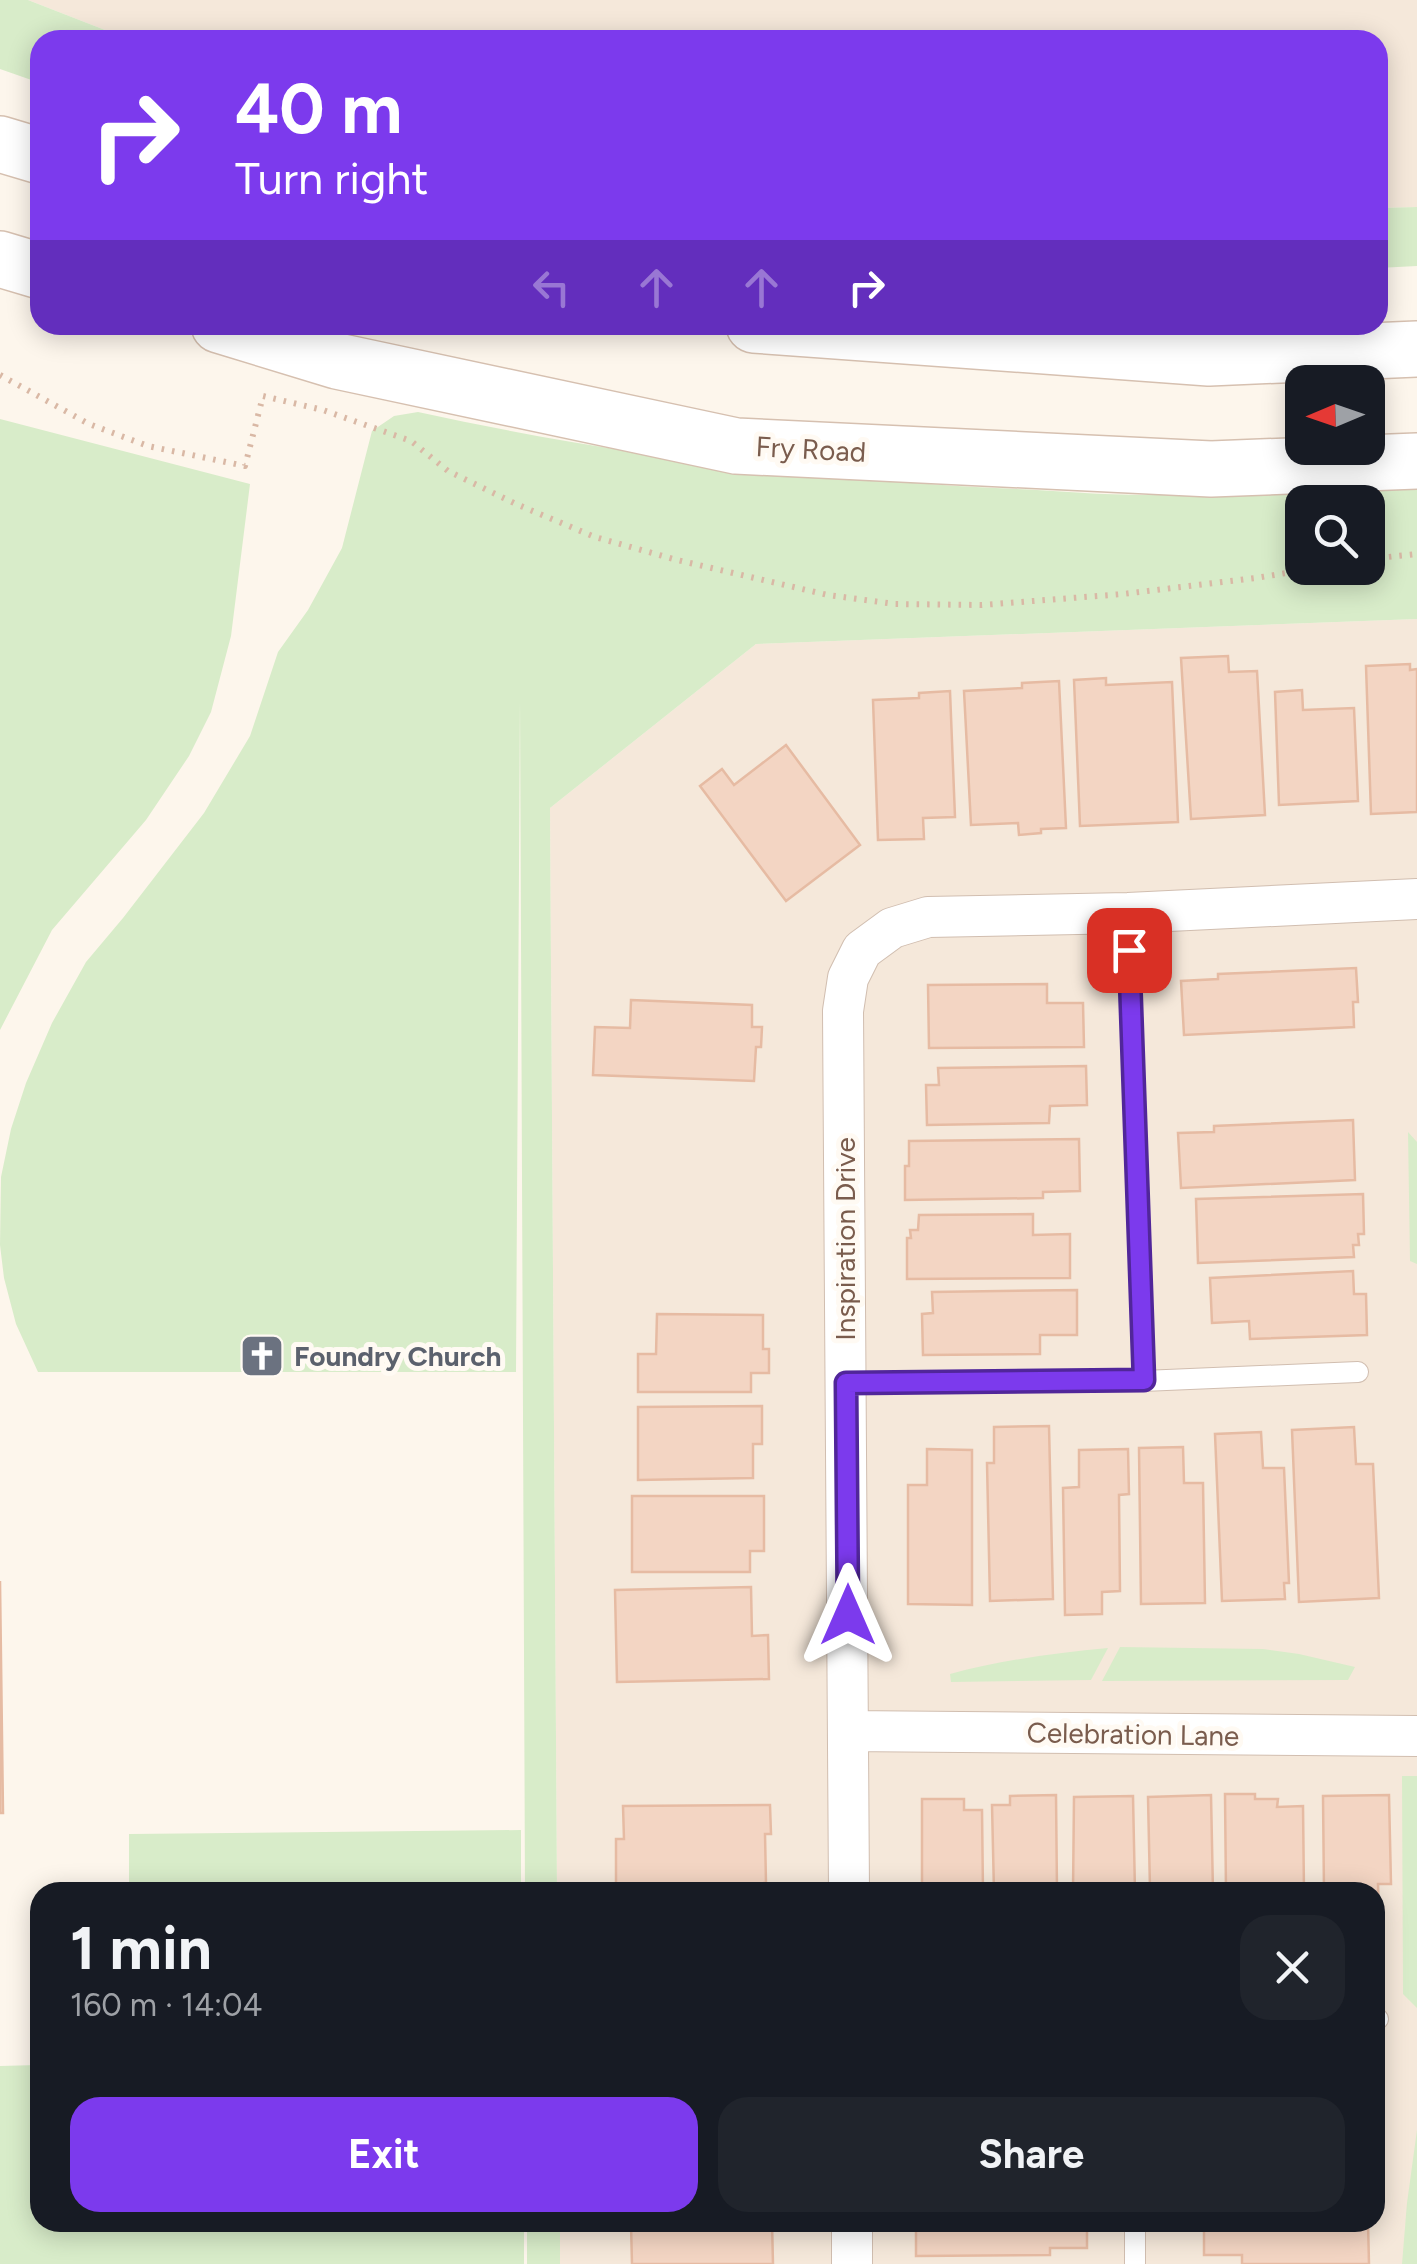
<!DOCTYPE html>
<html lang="en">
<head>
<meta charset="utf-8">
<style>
  :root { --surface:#171b24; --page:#20242c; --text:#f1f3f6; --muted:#9ea1a6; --accent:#7c3aed }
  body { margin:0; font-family:Figtree,sans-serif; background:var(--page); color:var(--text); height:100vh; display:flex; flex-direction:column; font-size:38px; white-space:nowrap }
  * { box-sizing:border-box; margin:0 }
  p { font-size:32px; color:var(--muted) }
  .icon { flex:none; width:55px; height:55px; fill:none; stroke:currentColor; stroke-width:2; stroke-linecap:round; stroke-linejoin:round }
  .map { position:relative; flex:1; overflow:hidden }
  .sheet { position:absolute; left:30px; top:1882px; width:1355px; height:350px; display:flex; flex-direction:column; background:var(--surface); border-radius:30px; box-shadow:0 5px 25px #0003 }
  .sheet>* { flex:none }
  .top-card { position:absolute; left:30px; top:30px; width:1358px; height:305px; border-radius:30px; box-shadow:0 5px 25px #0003; background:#7c3aed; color:#fff; overflow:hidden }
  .needle { width:65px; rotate:268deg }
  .fabs { position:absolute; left:1285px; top:365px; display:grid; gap:20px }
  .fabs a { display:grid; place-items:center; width:100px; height:100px; border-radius:20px; background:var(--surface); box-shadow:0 5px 25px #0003; font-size:50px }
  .pin { position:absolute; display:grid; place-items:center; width:85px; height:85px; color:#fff; margin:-42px; border-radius:20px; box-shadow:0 5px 15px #0006 }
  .me { position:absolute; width:110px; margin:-55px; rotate:0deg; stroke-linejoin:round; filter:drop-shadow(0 0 8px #0008) }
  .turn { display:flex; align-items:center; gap:35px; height:210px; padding:0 40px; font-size:45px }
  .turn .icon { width:130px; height:130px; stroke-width:2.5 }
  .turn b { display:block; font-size:70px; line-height:85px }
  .lanes { display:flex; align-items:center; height:95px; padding:0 40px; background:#0003; justify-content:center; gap:50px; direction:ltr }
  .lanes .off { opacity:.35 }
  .round { display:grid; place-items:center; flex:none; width:105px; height:105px; border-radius:30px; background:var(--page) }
  .summary { display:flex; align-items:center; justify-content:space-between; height:170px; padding:0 40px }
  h1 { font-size:60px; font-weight:700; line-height:75px }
  .primary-button { display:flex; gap:20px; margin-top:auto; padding:20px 40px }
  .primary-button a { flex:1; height:115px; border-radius:30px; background:var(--accent); color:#fff; font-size:40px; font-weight:700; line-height:115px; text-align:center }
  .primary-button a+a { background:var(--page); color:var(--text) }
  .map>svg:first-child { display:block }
  .residential { fill:#f5e8da }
  .green { fill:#d8ecc9; fill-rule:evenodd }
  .building { fill:#f3d5c3; stroke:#e6bba3; stroke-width:2.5 }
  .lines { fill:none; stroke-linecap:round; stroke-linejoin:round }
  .lane-casing { stroke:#d1beb0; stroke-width:22 }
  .street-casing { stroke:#d1beb0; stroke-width:42 }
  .secondary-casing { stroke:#d6c0b0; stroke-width:58 }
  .path { stroke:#d9b8a5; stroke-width:6; stroke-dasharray:2.5 8; stroke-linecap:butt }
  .lane { stroke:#fff; stroke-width:20 }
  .street { stroke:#fff; stroke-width:40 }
  .secondary { stroke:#fff; stroke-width:55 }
  .route-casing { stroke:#51269a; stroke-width:25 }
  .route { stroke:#7c3aed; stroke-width:18 }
  .labels { text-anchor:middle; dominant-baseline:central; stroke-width:10; stroke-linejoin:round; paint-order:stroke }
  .street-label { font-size:28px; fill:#7a5c4d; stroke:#fffaf3 }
  .worship-label { font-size:28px; font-weight:bold; fill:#5b616d; stroke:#fffaf3; text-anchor:start }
</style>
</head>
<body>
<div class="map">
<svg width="1417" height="2264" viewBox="0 0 1417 2264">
  <rect width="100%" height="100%" fill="#fdf6ec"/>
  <path class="residential" d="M28 0H1417V207L1378 208V40H142L105 30Z
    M1417 619V2264H560V2223L1375 2222V1892H557L550 808 756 644Z"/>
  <path class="green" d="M0 0H28L105 30 142 40H40V83L0 69Z
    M1417 207V266L1378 268V208Z
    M418 412C614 455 815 480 1017 489 1059 491 1102 495 1145 495 1235 496 1326 490 1417 488V619L756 644 550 808 557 1892H525L520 699 516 1372H38L16 1324 4 1278 0 1245 1 1177 11 1129 26 1083 52 1023 86 962 123 918 204 813 250 736 278 652 308 610 342 548 372 431 394 416ZM1302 502H1368V568H1302Z
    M0 419 250 484 231 636 211 712 189 756 146 820 52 930 0 1030Z
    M1408 1132 1417 1142V1264L1410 1261Z
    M1120 1647 1263 1649 1299 1654 1355 1667 1348 1680 1102 1681Z
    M1108 1648 1091 1680 951 1682 950 1674C1002 1660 1055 1653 1108 1648Z
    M1402 1776H1417V2008L1403 1994Z
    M521 1830V1892H129V1834Z
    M39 2031 40 2222 524 2223V2264H0V2066L38 2065Z
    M1417 2130V2264H1402L1407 2203Z
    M527 2223H560V2264H527Z"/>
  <path class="building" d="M1228 656 1229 672 1257 671 1265 815 1191 819 1181 658Z
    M1410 664V670L1417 669V812L1371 814 1366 666Z
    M1106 678V685L1172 682 1178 822 1080 826 1074 680Z
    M1059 681 1066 828 1041 829V833L1019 835 1018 823 971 825 964 691 1022 688V683Z
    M1302 690 1303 710 1354 708 1358 801 1279 805 1275 692Z
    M950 691 955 817 923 818 924 839 878 840 873 700 919 698V693Z
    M786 745 860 845 786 901 700 786 722 769 734 785Z
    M1356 968 1358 1002H1353L1354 1027 1184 1035 1181 981 1218 979V974Z
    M1047 984V1003H1083L1084 1047 929 1048 928 985Z
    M631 1000 752 1005V1027H762L761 1047H756L754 1081 593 1075 595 1027 630 1028Z
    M1086 1066 1087 1105 1050 1106 1049 1123 927 1125 926 1085H939L938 1068Z
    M1353 1120 1355 1180 1181 1188 1178 1133 1214 1132V1126Z
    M1079 1139 1080 1191 1043 1192V1198L905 1200V1166H909V1141Z
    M1363 1194 1364 1234H1358L1359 1245H1353L1354 1257 1198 1263 1196 1199Z
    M1033 1214V1235L1070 1234V1278L907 1279V1238H911L910 1230H918L919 1215Z
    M1353 1271 1354 1294H1366L1367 1335 1250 1339 1249 1321 1212 1323 1210 1278Z
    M1077 1290V1335H1040V1354L923 1355 922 1314 933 1313 932 1292Z
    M657 1314 763 1315V1349H769V1373H751V1392H638V1354H656Z
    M762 1406V1444H753V1478L638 1480V1407Z
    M1049 1426 1053 1599 990 1601 987 1463H994V1427Z
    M1354 1427 1356 1464H1373L1379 1598 1299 1602 1292 1430Z
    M1261 1432 1263 1468H1284L1289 1583H1284L1285 1599 1222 1601 1215 1434Z
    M1183 1447 1184 1483H1203L1205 1603 1141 1604 1139 1448Z
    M927 1449 972 1450V1605L908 1604V1485H927Z
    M1128 1449 1129 1494 1119 1495 1120 1591 1102 1592V1614L1065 1615 1063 1488 1079 1487V1450Z
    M632 1496H764V1551H750V1572H632Z
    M0 1581 3 1813H0Z
    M751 1587 752 1636 768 1635 769 1679 617 1682 615 1590Z
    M1225 1794H1255V1799H1278L1277 1807 1303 1806 1304 1892H1226Z
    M1056 1795 1057 1892H994L992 1805H1010V1796Z
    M1211 1795 1213 1892H1147V1889H1150L1148 1797Z
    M1389 1795 1391 1884H1378L1380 1951H1375V1892H1324L1323 1796Z
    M1133 1796 1135 1892H1073L1074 1797Z
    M922 1799H964V1810H982L983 1892H922Z
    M770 1805 771 1834H765L766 1883 616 1884V1839H624L623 1806Z
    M624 2222H772L773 2264H632L631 2224Z
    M916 2222H1087V2248H1050V2255L916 2256Z
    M1204 2222H1368L1369 2264H1242V2255H1204Z"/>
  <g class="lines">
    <defs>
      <path id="lane" d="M1128 913 1143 1381
        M846 1383 1143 1381 1358 1372
        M1375 2019H1378
        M1135 2264V2222"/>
      <path id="street" d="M848 1731 1417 1736
        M849 1892 843 1011 848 978 862 950 892 928 928 917 1128 913 1417 899
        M852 2222V2264"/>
      <path id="secondary" d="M0 144 40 156
        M0 259 40 271
        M219 325 337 361 736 446 1211 469 1417 461
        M754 325 1209 358 1417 349"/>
    </defs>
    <use href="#lane" class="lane-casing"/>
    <use href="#street" class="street-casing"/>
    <use href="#secondary" class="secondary-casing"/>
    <path class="path" d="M0 375 89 424 148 446 245 466 263 396 323 410 411 441 448 471 516 504 595 537 677 560 828 595 895 604 982 605 1123 594 1256 578 1316 568
      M1368 559 1417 554"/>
    <use href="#lane" class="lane"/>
    <use href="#street" class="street"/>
    <use href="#secondary" class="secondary"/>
  </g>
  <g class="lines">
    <defs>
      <path id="route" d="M848 1615 846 1383 1144 1380 1129 950"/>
    </defs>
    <use href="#route" class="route-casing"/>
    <use href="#route" class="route"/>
  </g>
  <defs>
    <symbol id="church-square" viewBox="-11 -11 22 22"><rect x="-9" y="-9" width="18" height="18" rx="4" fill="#6b7280" stroke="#fffaf3"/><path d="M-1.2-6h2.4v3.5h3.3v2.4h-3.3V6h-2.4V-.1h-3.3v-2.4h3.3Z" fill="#fff"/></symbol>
  </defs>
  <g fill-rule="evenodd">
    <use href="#church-square" x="237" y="1331" width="50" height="50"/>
  </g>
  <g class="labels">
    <g class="street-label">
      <text transform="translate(811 449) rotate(3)">Fry Road</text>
      <text transform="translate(845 1239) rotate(-90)">Inspiration Drive</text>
      <text transform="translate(1133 1734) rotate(1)">Celebration Lane</text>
    </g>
    <g class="worship-label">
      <text x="294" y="1356">Foundry Church</text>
    </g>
  </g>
</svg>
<div class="fabs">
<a><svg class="needle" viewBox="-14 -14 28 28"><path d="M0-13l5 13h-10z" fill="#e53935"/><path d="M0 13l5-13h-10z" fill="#9ea1a6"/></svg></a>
<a><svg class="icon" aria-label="search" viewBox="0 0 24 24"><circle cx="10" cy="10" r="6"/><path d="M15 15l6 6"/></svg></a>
</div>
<div class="pin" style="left:1129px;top:950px;background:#d93025"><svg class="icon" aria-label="arrive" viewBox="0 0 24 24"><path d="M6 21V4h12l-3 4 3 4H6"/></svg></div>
<svg class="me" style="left:848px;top:1615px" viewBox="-20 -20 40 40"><path d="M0-17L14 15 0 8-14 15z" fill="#7c3aed" stroke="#fff" stroke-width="4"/></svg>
<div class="top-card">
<div class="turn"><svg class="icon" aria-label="right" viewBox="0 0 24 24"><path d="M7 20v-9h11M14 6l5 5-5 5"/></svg><div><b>40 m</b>Turn right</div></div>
<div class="lanes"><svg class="icon off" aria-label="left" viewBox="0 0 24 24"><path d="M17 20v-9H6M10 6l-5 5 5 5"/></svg><svg class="icon off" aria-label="ahead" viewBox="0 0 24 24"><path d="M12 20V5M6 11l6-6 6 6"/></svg><svg class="icon off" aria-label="ahead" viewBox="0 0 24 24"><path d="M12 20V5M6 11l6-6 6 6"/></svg><svg class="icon" aria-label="right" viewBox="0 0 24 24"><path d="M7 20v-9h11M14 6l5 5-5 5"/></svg></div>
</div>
<section class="sheet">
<div class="summary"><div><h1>1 min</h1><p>160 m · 14:04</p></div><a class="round"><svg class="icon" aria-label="close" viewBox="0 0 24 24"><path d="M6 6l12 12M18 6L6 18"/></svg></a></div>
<div class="primary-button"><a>Exit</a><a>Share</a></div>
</section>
</div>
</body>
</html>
